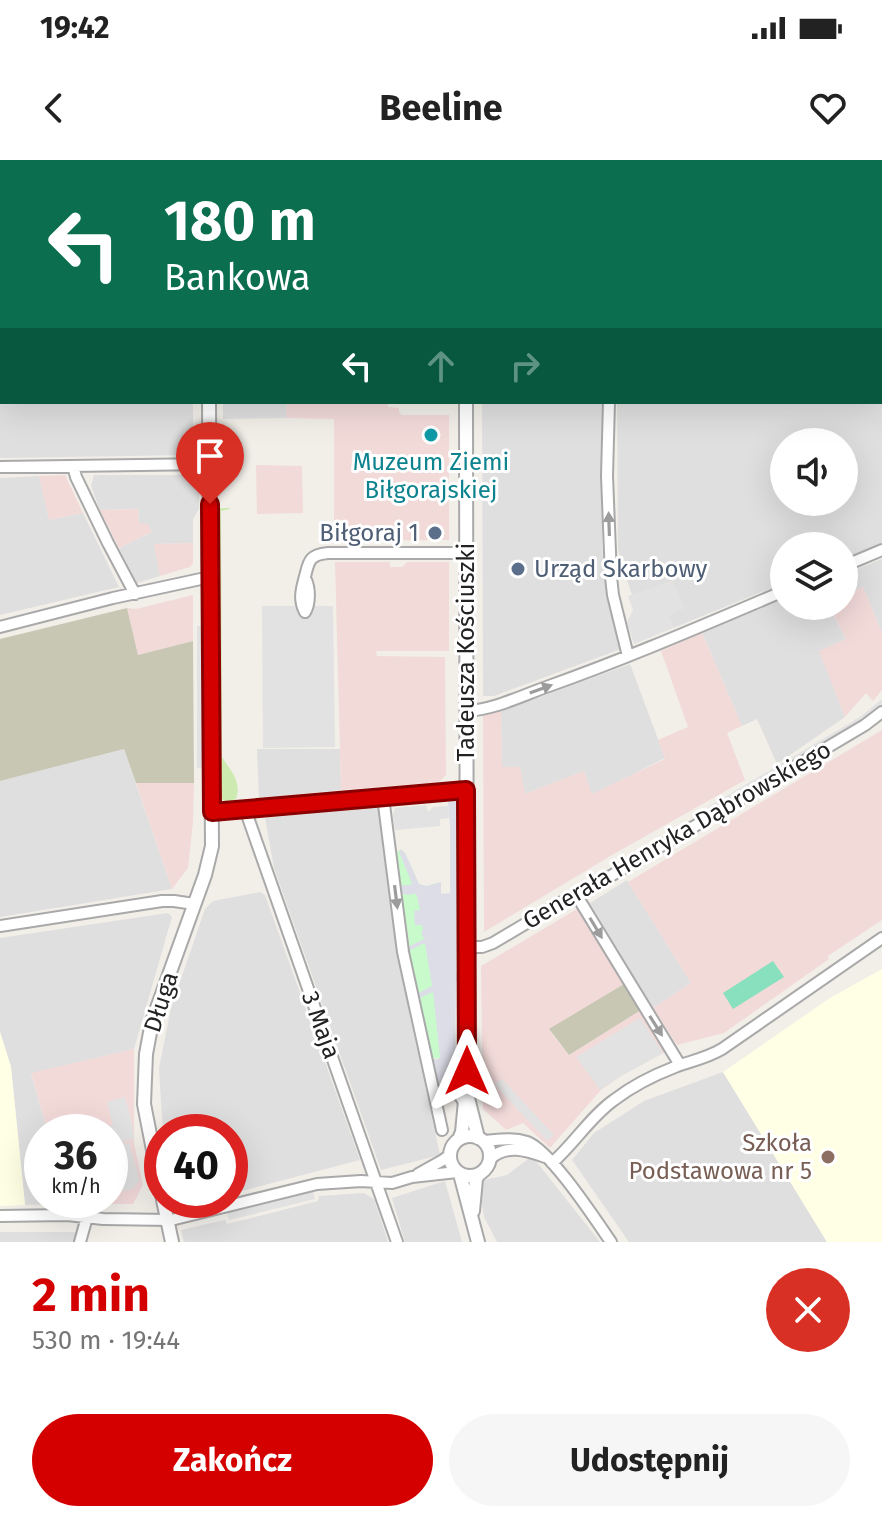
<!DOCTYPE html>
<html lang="pl">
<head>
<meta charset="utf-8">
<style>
  :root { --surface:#fff; --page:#f6f6f6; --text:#222; --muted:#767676; --accent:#d40000 }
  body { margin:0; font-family:"Fira Sans",sans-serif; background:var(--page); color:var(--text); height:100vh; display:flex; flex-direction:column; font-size:30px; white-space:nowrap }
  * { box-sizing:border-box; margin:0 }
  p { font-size:26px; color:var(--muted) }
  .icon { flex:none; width:44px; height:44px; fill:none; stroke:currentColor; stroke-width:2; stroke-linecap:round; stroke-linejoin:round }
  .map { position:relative; height:1082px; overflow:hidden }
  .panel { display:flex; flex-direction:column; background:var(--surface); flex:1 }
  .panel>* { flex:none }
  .top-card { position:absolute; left:0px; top:0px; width:882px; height:244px; box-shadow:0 8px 32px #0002; background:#0b6e4f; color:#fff; overflow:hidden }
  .controls { position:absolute; left:770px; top:268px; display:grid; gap:16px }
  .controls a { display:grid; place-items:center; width:88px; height:88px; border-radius:50%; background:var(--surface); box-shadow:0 8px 32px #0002; font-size:40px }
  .speed { position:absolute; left:24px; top:954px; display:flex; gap:16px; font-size:40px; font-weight:700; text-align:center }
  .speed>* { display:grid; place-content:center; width:104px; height:104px; border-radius:50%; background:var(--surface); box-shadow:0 8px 32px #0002; line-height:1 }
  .speed small { font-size:20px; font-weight:400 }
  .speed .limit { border:12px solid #d22; background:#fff; color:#111 }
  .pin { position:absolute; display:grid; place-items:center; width:68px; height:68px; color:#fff; margin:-82px -34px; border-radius:50% 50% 50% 0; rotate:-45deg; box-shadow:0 0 8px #0007 }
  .pin .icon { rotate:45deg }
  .me { position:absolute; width:88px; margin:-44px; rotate:0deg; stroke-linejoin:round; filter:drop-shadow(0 0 6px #0008) }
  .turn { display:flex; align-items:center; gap:28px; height:168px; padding:0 32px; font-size:36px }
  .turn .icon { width:104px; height:104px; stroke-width:2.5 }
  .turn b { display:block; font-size:56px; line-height:68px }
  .lanes { display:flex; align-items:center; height:76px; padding:0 32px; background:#0003; justify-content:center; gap:40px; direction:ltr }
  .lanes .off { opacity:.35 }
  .round { display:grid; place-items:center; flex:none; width:84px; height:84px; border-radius:42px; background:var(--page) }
  .head { display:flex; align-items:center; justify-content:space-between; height:136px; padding:0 32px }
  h1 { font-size:48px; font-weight:700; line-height:60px; color:var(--accent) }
  .action { display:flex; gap:16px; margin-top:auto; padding:16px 32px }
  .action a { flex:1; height:92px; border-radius:48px; background:var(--accent); color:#fff; font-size:32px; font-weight:700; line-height:92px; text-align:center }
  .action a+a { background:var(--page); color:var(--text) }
  .status { display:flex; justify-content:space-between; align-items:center; height:56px; padding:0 40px; background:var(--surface); direction:ltr }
  .status svg { height:22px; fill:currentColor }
  header { display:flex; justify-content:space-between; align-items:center; height:104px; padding:0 32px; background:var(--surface); font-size:36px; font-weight:700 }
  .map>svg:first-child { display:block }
  .residential { fill:#e0dfdf; fill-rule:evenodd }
  .commercial { fill:#f2dad9 }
  .education { fill:#ffffe5 }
  .construction { fill:#c7c7b4 }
  .grass { fill:#cdebb0 }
  .park { fill:#c8facc }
  .pitch { fill:#88e0be }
  .parking { fill:#e2e2e2 }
  .plaza { fill:#dddde8 }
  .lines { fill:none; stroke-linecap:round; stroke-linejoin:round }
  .minor-casing { stroke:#a9a9a9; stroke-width:14 }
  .tertiary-casing { stroke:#a9a9a9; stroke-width:16 }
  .minor { stroke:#fff; stroke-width:10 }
  .tertiary { stroke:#fff; stroke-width:12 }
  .oneway { fill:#9c9c9c }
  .route-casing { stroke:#8a0000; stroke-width:20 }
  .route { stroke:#d40000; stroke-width:14 }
  .culture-dot { fill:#0f9aa8; stroke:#fff; stroke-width:3 }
  .service-dot { fill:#5c6f8a; stroke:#fff; stroke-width:3 }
  .education-dot { fill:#8d6e63; stroke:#fff; stroke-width:3 }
  .labels { text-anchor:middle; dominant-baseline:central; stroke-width:6; stroke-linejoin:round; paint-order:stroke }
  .culture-label { font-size:24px; fill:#0d838f; stroke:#fff }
  .service-label { font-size:24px; fill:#4e5e75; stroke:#fff; text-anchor:end }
  .street-label { font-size:24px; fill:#222; stroke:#fff }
  .education-label { font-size:24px; fill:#785e54; stroke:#fff; text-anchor:end }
</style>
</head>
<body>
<div class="status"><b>19:42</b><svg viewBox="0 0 49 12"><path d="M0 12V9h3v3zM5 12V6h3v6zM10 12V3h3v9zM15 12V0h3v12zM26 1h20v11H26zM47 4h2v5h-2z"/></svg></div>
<header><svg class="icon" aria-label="back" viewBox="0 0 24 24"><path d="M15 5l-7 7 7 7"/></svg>Beeline<svg class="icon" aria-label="heart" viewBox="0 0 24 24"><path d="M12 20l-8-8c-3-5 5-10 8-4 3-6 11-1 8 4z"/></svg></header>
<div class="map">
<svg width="882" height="1082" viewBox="0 0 882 1082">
  <rect width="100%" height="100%" fill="#f2efe9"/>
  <path class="residential" d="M0 137H2V242H193V292L189 295 0 298Z
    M880 171H882V384L844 399V386H784V423L673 468 669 456 673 421 632 435 624 411H622L618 388 617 242H880ZM784 282H844V342H784Z
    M223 242H289L286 247 287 258 223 259Z
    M482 242H604L602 385 606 429 621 489 494 536H483Z
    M94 315H199V349L193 359V383L155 384 160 416 137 423 119 388 152 372 148 365 139 364 138 349 100 350 91 326Z
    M39 316 49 360 83 353 119 427 0 455V318Z
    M882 399V473L863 427 844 434V414Z
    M784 439V446H832L830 448 846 479 820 491 845 557 777 604 757 559 742 566 702 473Z
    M630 504 665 598 592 635 584 611 525 634 502 608 501 551Z
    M124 589 172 729 0 757V621Z
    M257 589H340L341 630 259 638Z
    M380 645 410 857 440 995 381 1010 274 708 265 658Z
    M627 720 691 823 653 848 590 743Z
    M260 732 265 735 360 1000 230 1034V972H164L162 959 159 908 171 848 205 749 213 741Z
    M168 753 172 757 134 889 31 914 48 972H42V1040H67L68 1044 25 1045 11 907 0 872V778Z
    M723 912 827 1082H629L572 1000 594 973 644 941Z
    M532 996 600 1082H497L484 1057 480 1032 484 1020 507 1015Z
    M445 1021 462 1082H405L392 1038Z
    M364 1033 374 1039 388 1082H184L181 1070 225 1060 227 1064 318 1041 319 1036Z
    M0 1072H76L73 1082H0Z"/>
  <path class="commercial" d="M289 242H388V247L399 248V252L402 255H449V380L334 381V259L287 258 286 247Z
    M256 305 302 306 303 353 257 354Z
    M65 315 83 353 49 360 39 316Z
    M138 349 139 363 148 364 152 372 119 388 100 350Z
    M193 383V403L190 407 160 416 154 384Z
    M335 402H390V407H402L407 402H449V491H376L377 496 445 497 446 615 439 622 341 630Z
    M863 427 882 473V530L873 541 866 533 845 557 819 491 846 479 830 447 844 446V434Z
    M193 435V481L138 495 127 448 136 449Z
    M702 473 742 566 727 573 745 620 612 695 484 772 483 556 501 551 502 607H520L525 634 584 611 592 634 665 599 658 580 688 567 661 491Z
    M882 570V760L828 796 829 799 724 873 677 885 653 848 691 823 628 722Z
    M136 623H194L193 662 188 708 172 729Z
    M577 749 624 824 549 870 569 895 641 850 667 891 621 916 601 930 550 988 523 963 506 970 483 949 481 806Z
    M134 889V983L143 1025 133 1044H68L67 1040H110V972H48L31 913Z"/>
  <path class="education" d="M882 809V1082H827L723 912 830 838Z
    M0 872 11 907 25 1045 0 1046Z"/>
  <path class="construction" d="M127 448 138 495 193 481 194 623H136L124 589 0 621V479Z
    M624 824 641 850 569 895 549 869Z"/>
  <path class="grass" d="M218 348H230V349L221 351 222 597C231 611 242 622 236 639L229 642 223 640 219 634Z"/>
  <path class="park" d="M401 689 405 693 419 724 427 726 441 722V734H450L452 899 429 898 432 893 417 841 405 787 409 783 397 696 394 694Z"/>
  <path class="pitch" d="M773 801 784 817 733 849 723 833Z"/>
  <path class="parking" d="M673 421 685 448 669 456 673 468 634 484 627 462 633 450 628 436Z
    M262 446H333L335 587 263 588Z
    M197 466H204V608H197Z
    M882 539V544L863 559 710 650 708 647 860 557Z
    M426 645 428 652 433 647 448 646 449 658 440 659V666L395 670 393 655 395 648Z
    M640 858 663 893 621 916 600 930 576 897Z
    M502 919 554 975 547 981 494 924Z
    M125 937 131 959 134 979 126 980 122 984 129 983 140 1022 136 1023 134 1028 125 1031 120 1028 110 1031V972H82L113 965 107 942Z
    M313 1031 315 1039 229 1060 227 1052Z"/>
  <path class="plaza" d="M449 636 456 639V813H458V821L456 822 455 920 453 926H442L436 922 430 899H439L440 897 433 832 417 839V834L432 826 425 783 406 792V788L424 779 421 772 423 771 422 765H415L414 751 420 750 417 736 415 733 410 735 402 734 401 725H410L412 723 399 692 401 689 405 693 419 724 427 726 441 722V734L450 733V667L448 641 442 640Z"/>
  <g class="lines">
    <defs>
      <path id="minor" d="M869 0V2
        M880 9H882
        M880 29 882 34
        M609 242 607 316 611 417 613 435 628 496
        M73 306 76 317 108 383 135 434
        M0 307 210 304
        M844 406 882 390
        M305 452C299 441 301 431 304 420 309 403 307 395 328 393H466
        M305 452C310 444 310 429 306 420
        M0 467 113 438 210 417
        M466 551C494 550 523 535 549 526 628 498 706 464 784 431
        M383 637 403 792 442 970
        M245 649 397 1082
        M212 652 466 630
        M577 736 680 905
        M0 766 162 741H174L194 744
        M467 787H482L493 783 562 742 577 736 865 565 882 552
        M434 933C448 931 458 928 464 943
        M483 981C498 980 512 977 527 982 550 990 595 1059 611 1082
        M490 999C506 984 526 990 545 997
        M552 1003C574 984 590 957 614 940 631 927 654 915 675 907 691 901 707 898 722 889L882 778
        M418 1014 443 1000 450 995
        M0 1056 67 1055 103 1059 171 1060 317 1024 361 1021 392 1023 412 1017 457 1012
        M80 1082 87 1057"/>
      <path id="tertiary" d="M208 0V2
        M467 0V2
        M0 122H2
        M880 142 882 141
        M466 242 467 934 478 978
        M450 996a20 20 0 1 1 40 0a20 20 0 1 1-40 0Z
        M459 979 462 972 465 941
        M460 1014 478 1082
        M162 1036 144 944 146 894 152 862 205 715 212 686 209 242
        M163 1040 172 1082
        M473 1051 476 1019 479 1014"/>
    </defs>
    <use href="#minor" class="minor-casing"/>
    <use href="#tertiary" class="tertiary-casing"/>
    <use href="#minor" class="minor"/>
    <use href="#tertiary" class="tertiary"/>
  </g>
  <defs><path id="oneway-solid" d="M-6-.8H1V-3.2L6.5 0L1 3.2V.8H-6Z" transform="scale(2)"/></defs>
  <g class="oneway">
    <use href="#oneway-solid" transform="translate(609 364) rotate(-92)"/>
    <use href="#oneway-solid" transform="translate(541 529) rotate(-20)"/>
    <use href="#oneway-solid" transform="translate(396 737) rotate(83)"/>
    <use href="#oneway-solid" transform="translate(596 768) rotate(59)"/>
    <use href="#oneway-solid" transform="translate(656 866) rotate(58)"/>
  </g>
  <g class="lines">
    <defs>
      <path id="route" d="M210 344 212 652 466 630 467 911"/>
    </defs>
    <use href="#route" class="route-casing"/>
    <use href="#route" class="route"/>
  </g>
  <circle class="culture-dot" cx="431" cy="275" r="8"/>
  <g class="service-dot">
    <circle cx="435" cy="373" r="8"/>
    <circle cx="518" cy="409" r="8"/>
  </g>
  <circle class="education-dot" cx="828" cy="997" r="8"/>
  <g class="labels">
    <g class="culture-label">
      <text x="431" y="302">Muzeum Ziemi<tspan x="431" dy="28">Biłgorajskiej</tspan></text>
    </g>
    <g class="service-label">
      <text x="419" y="373">Biłgoraj 1</text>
      <text x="534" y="409" text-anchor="start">Urząd Skarbowy</text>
    </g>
    <g class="street-label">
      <text transform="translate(466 492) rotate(-90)">Tadeusza Kościuszki</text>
      <text transform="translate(677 675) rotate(-30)">Generała Henryka Dąbrowskiego</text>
      <text transform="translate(161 842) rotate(-72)">Długa</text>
      <text transform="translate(321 865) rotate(70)">3 Maja</text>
    </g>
    <g class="education-label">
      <text x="812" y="983">Szkoła<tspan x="812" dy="28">Podstawowa nr 5</tspan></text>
    </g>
  </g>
</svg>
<div class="controls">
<a><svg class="icon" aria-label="sound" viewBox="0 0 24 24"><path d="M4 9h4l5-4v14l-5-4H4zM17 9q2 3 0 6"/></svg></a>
<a><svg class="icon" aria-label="layers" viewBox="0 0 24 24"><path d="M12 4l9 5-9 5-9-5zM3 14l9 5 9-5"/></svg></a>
</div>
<div class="speed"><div>36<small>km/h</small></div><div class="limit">40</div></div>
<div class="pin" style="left:210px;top:344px;background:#d93025"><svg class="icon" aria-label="arrive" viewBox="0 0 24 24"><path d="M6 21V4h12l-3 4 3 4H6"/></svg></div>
<svg class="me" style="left:467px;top:911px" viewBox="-20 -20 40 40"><path d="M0-17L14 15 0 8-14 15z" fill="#d40000" stroke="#fff" stroke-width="4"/></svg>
<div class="top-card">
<div class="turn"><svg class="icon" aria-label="left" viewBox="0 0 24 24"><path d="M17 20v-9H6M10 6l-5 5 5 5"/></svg><div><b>180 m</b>Bankowa</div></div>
<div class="lanes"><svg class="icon" aria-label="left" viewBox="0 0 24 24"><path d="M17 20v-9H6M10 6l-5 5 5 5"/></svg><svg class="icon off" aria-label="ahead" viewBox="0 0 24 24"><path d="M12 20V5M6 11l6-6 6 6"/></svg><svg class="icon off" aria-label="right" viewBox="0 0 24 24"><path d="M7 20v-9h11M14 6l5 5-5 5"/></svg></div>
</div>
</div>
<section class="panel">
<div class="head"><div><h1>2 min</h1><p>530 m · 19:44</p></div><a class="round" style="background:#d93025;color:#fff"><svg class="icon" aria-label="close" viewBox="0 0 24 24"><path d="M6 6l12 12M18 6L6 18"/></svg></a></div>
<div class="action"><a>Zakończ</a><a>Udostępnij</a></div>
</section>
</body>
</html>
